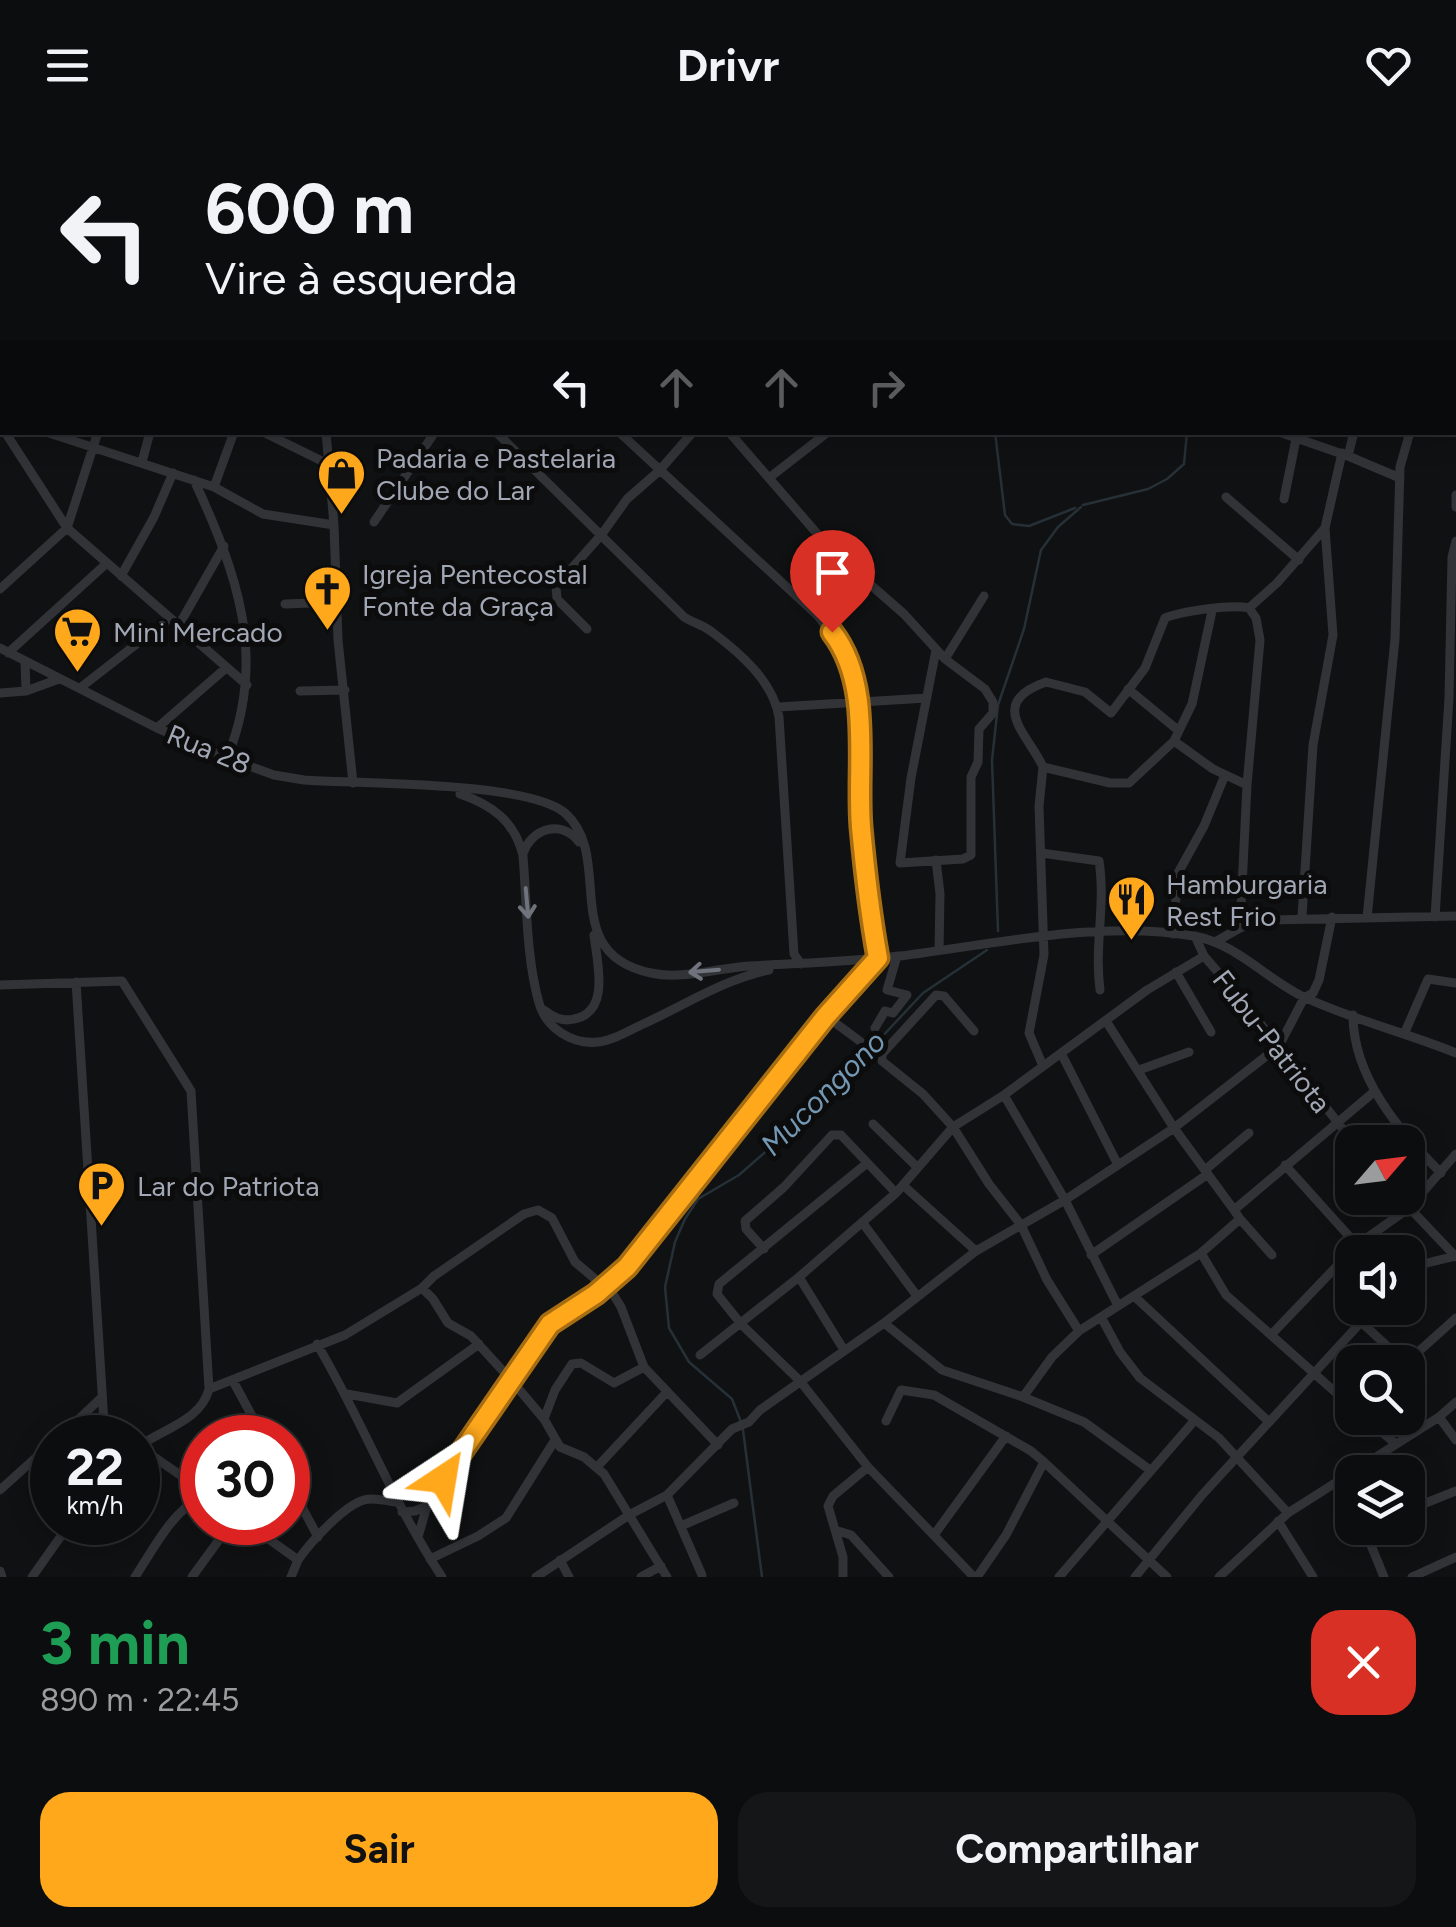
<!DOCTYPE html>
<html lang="pt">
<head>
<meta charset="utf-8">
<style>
  :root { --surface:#0c0d0e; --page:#151617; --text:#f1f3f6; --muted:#9a9c9e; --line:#2c2d2e; --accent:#ffa81c }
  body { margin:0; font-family:Figtree,sans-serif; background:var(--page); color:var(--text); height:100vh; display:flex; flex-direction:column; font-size:38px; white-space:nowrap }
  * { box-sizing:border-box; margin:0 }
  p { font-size:32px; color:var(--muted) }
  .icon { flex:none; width:55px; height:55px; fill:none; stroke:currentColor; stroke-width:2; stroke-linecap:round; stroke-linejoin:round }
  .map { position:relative; height:1447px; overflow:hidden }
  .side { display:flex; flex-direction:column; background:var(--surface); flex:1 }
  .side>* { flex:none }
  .hud { position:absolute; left:0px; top:0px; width:1458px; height:305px; box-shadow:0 5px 25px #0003,0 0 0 2px var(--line); background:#0c0d0e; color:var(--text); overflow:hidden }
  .needle { width:65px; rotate:62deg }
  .controls { position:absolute; left:1335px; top:995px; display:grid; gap:20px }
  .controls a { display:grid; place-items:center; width:90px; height:90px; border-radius:20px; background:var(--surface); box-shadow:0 5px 25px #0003,0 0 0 2px var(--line); font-size:50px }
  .speed { position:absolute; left:30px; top:1285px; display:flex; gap:20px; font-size:50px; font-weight:700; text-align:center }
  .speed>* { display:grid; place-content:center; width:130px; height:130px; border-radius:50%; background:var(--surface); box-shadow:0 5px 25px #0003,0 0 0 2px var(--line); line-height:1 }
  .speed small { font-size:25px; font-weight:400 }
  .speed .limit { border:15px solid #d22; background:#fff; color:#111 }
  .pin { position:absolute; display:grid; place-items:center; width:85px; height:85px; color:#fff; margin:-102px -42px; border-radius:50% 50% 50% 0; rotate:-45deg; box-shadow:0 0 10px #0007 }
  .pin .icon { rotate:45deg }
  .me { position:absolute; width:110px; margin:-55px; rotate:33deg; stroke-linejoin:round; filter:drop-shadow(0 0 8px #0008) }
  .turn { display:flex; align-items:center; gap:35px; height:210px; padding:0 40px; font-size:45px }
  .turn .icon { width:130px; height:130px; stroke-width:2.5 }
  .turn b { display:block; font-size:70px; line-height:85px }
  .lanes { display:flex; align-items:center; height:95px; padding:0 40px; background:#0003; justify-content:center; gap:50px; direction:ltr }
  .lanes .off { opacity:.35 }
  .round { display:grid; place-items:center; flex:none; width:105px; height:105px; border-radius:30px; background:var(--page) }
  .head { display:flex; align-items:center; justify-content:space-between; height:170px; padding:0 40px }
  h1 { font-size:60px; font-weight:700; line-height:75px; color:#1e9e55 }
  .button { display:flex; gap:20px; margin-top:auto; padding:20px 40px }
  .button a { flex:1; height:115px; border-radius:30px; background:var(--accent); color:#111; font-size:40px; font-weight:700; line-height:115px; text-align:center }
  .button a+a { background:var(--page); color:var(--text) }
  header { display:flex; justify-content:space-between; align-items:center; height:130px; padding:0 40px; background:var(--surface); font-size:45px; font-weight:700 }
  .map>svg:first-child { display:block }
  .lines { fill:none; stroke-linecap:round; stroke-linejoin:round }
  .stream { stroke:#263037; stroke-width:2.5 }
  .minor { stroke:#313337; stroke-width:9 }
  .oneway { stroke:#6f737c }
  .route-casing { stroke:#a66d12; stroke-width:25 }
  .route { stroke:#ffa81c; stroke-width:18 }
  .labels { text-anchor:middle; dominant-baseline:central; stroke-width:10; stroke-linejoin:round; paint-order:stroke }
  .poi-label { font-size:28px; fill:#a1a7b4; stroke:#0c0c0d; text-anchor:start }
  .street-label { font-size:28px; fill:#a1a7b4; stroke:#0c0c0d }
  .water-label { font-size:30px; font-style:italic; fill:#7498b3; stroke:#0c0c0d }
</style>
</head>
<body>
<header><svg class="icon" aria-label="menu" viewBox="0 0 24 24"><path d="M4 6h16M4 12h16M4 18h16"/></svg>Drivr<svg class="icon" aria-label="heart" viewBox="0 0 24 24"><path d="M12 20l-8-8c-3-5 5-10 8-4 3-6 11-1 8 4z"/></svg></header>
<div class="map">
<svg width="1456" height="1447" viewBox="0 0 1456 1447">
  <rect width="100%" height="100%" fill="#101112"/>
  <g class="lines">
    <path class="stream" d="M723 0 729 2
      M1455 184H1456
      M995 302 1005 385 1012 394 1029 396 1075 378
      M1083 375 1148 359 1167 349 1184 334 1187 302
      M998 801 992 630 998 575 1024 499 1041 420 1058 397 1081 377
      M741 1292 732 1269 689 1232 669 1198 665 1157 675 1112 685 1089 698 1069 739 1045 803 989 835 950 863 927 923 863 987 820
      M743 1300 762 1447"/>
    <path class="minor" d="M67 0 70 2
      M305 0V2
      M412 0 415 2
      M511 0 513 2
      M1080 0 1085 2
      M1141 0 1143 2
      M95 2V0
      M161 2V0
      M215 2 216 0
      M378 2 385 0
      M544 2 548 0
      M799 2 807 0
      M1227 2 1228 0
      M0 55 2 56
      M1455 59H1456
      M0 146 2 148
      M1455 216H1456
      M1455 277 1456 278
      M0 285 2 276
      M0 292 2 293
      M5 302 67 398 247 555
      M46 302 214 357 263 384 334 395
      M263 302 328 334
      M326 302 334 395 338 510 353 653
      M496 302 684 487C693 493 704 495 712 502 740 523 773 551 779 587L794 824 801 834
      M619 302 818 486 846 523 857 572 861 695 869 779 878 828
      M729 302 833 422 904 484 945 529 985 559 993 572V583L979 599 978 632 971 647V725L963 729 900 733 911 648 936 520
      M1279 302 1348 326 1400 348
      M1348 326 1354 302
      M142 332 150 302
      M769 348 828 302
      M194 350C237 443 268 528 227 628
      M214 357 234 302
      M1456 365V377
      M1226 367 1299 430
      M1284 369 1296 309
      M374 392 435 302
      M121 446 154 387 173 343
      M0 459 67 398 98 302
      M285 474 337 472
      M1249 478 1277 453 1325 398
      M1212 481 1192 574 1174 611 1213 639 1247 655
      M179 495 224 416
      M587 499 557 469 556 456 602 404 627 369 659 341 693 302
      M0 518 157 598 227 628 274 645 304 650C358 654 528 651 565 683 616 728 556 823 651 843 681 850 718 838 749 836 800 833 850 832 900 826 996 814 1098 790 1194 806 1238 814 1268 851 1306 868 1354 890 1407 903 1456 923
      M8 523 107 433
      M945 529 984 466
      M25 531 26 561
      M80 558 170 488
      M1128 559 1179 601
      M300 561 345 560
      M0 563 26 561 59 549
      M778 577 927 568
      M157 598 226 538
      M1043 637 1110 653H1129L1174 611
      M460 664C492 675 515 691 523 726 527 774 526 827 539 873 546 898 572 915 598 912 613 910 627 902 641 895 682 877 724 849 769 840
      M1041 723 1099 731C1106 774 1094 816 1100 860
      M523 724C531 698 562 689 579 712
      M936 730 940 764 939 820
      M1302 787 1313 615 1333 505 1325 398 1342 323
      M1435 787 1449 568 1452 427 1456 411
      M1367 788 1395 509 1400 337 1410 302
      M1173 804 1178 743 1204 696 1225 645
      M1195 806 1204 826 1242 870 1353 1012
      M1215 812 1240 798 1269 790 1456 786
      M1176 842 1211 902
      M76 852 105 1308
      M0 855 122 851 191 961 209 1259C201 1291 162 1299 138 1317
      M544 880C553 887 562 892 574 889 611 882 597 832 594 805
      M1353 885C1353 947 1399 1001 1441 1043
      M826 886 861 912
      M1106 891 1174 998 1234 1080
      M875 898 885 881 893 883 907 865 887 860 897 826
      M974 901 944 866 936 865 882 924V931L923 964 953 997 989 1054 1021 1095 1047 1150 1079 1201 1201 1123 1240 1089 1234 1080 1375 961
      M1405 902 1428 849 1456 853
      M1061 923 1118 1035
      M1043 936 1029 903 1044 825 1039 676 1043 637C1028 604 986 573 1046 552L1085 562 1111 583 1145 538 1165 488C1182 481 1231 474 1249 478L1256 488 1260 510 1247 655 1240 798
      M1139 940 1189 922
      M1004 965 1065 1070 1118 1176
      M873 994 917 1037
      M866 1034 719 1154 717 1164 741 1194 800 1251 868 1337 974 1447
      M1285 1035 1357 1115
      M1205 1040 1249 1003
      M904 1056 976 1121
      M1400 1068 1456 1127
      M1240 1089 1272 1125
      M862 1092 917 1166
      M764 1119 746 1099 745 1091 784 1057 832 1005H841L896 1063
      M1201 1123 1226 1165 1352 1277
      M1091 1125 1208 1044
      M1408 1146 1423 1134 1455 1126
      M799 1147 844 1220
      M422 1158 433 1169 448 1193 471 1206 512 1251 544 1289 560 1317 584 1327 604 1344 667 1447
      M1134 1166 1268 1291
      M1101 1187 1120 1222 1140 1248 1219 1308 1288 1383
      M1360 1191 1400 1228 1408 1231 1456 1188
      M884 1193 942 1240 1023 1267
      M1079 1201 1052 1227 1023 1267 1084 1292 1150 1340
      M1271 1205 1357 1115 1409 1078 1456 1024
      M317 1214C362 1290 393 1373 442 1447
      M700 1225 799 1147 896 1063 953 997 1004 965 1147 860 1204 826
      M233 1251 264 1308
      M209 1259 345 1205 422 1158 434 1146 524 1084 538 1080 552 1088 575 1132 613 1164 621 1177 644 1237 718 1315
      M347 1264 397 1273 479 1214
      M1439 1287 1456 1310
      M1365 1288 1396 1314
      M544 1289 555 1260 572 1234 581 1233 614 1253 644 1237
      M886 1291 901 1260 934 1265 1031 1321 1044 1332
      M59 1308 102 1267
      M138 1316 202 1360
      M597 1337 666 1263
      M1340 1349 1352 1374
      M288 1351 318 1407
      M0 1360 52 1313
      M667 1365 702 1445
      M1408 1380 1456 1361
      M402 1382 415 1381 427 1376 550 1194 597 1164 627 1137 826 886 878 828
      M1278 1391 1313 1447
      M245 1392 298 1430C310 1413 343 1376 364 1370 374 1367 386 1371 396 1372
      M681 1396 734 1373
      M1364 1398 1384 1447
      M835 1400 851 1405 889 1447
      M934 1405 1006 1306
      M418 1407 427 1376
      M430 1429 478 1406 506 1388 555 1310
      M560 1430 569 1447
      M0 1441 2 1447
      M32 1447 71 1392
      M135 1447C154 1418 171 1383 202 1366
      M192 1447 232 1392
      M291 1447 298 1430
      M536 1447 629 1385 667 1365 732 1299 749 1292 760 1280 884 1193 976 1121 1065 1070 1174 998 1279 916 1304 868 1313 863 1319 850 1332 787
      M641 1447 661 1436
      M843 1447V1427L828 1376 833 1366 868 1337
      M977 1447 1006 1405 1044 1332 1167 1447
      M1059 1447 1194 1291
      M1135 1447 1202 1365 1374 1178
      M1219 1447 1288 1383 1439 1287 1456 1272
      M1412 1447 1456 1427"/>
  </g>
  <defs><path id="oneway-shaft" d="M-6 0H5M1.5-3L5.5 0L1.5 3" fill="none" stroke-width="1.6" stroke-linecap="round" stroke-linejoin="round" transform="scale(2.5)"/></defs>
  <g class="oneway">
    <use href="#oneway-shaft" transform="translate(527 773) rotate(85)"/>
    <use href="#oneway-shaft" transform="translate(704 841) rotate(175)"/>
  </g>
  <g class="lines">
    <defs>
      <path id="route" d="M443 1349 550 1194 596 1164 627 1137 826 886 878 828C870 784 865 741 861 697 856 635 873 555 832 502"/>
    </defs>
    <use href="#route" class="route-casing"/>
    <use href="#route" class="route"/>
  </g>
  <defs>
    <symbol id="shop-pin" viewBox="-11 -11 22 30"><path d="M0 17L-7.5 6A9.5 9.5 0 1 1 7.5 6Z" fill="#ffa81c" stroke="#0c0c0d"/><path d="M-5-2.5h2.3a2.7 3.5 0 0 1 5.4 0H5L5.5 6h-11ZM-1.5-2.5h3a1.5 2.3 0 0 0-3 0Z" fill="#111"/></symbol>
    <symbol id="church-pin" viewBox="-11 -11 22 30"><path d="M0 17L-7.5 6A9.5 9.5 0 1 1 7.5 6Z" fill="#ffa81c" stroke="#0c0c0d"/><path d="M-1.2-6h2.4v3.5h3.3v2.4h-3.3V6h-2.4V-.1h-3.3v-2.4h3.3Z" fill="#111"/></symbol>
    <symbol id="supermarket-pin" viewBox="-11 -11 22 30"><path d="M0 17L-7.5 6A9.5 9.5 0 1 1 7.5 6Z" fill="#ffa81c" stroke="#0c0c0d"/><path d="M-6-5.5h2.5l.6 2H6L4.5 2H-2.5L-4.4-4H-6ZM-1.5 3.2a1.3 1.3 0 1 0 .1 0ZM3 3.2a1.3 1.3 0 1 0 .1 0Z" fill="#111"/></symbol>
    <symbol id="restaurant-pin" viewBox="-11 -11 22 30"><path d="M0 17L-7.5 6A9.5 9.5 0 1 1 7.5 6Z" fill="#ffa81c" stroke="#0c0c0d"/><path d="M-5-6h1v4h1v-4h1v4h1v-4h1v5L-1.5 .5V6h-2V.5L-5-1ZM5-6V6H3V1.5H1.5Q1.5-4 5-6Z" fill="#111"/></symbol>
    <symbol id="parking-pin" viewBox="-11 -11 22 30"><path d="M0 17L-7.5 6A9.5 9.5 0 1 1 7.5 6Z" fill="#ffa81c" stroke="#0c0c0d"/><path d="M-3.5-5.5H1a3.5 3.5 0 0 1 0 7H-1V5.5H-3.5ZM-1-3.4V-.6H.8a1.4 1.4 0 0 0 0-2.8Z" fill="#111"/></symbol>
  </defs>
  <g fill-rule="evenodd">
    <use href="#shop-pin" x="314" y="316" width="55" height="75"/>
    <use href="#church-pin" x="300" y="432" width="55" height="75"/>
    <use href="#supermarket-pin" x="50" y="474" width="55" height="75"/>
    <use href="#restaurant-pin" x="1104" y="742" width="55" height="75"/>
    <use href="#parking-pin" x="74" y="1028" width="55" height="75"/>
  </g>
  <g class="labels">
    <g class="poi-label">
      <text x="376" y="328">Padaria e Pastelaria<tspan x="376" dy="32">Clube do Lar</tspan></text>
      <text x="362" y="444">Igreja Pentecostal<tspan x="362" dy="32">Fonte da Graça</tspan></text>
      <text x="113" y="502">Mini Mercado</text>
      <text x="1166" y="754">Hamburgaria<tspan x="1166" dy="32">Rest Frio</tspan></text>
      <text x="137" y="1056">Lar do Patriota</text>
    </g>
    <g class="street-label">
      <text transform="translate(209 619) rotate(22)">Rua 28</text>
      <text transform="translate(1272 911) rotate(52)">Fubu-Patriota</text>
    </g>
    <g class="water-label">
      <text transform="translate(823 963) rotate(-45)">Mucongono</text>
    </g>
  </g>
</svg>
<div class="controls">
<a><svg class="needle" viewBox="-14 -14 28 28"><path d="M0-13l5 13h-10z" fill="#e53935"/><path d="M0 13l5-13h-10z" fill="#9a9c9e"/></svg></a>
<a><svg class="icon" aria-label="sound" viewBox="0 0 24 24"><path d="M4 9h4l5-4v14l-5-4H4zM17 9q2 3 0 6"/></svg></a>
<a><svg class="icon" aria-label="search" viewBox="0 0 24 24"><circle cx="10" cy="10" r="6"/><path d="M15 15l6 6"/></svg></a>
<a><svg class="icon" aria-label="layers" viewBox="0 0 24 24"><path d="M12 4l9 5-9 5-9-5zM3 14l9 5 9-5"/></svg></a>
</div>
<div class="speed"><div>22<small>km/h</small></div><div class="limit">30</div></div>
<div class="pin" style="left:832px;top:502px;background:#d93025"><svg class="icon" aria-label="arrive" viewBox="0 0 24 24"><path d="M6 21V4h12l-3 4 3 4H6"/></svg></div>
<svg class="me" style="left:443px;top:1349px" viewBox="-20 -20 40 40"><path d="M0-17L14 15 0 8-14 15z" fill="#ffa81c" stroke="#fff" stroke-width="4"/></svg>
<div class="hud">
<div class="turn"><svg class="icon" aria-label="left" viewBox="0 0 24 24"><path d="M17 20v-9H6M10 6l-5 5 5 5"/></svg><div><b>600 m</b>Vire à esquerda</div></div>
<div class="lanes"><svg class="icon" aria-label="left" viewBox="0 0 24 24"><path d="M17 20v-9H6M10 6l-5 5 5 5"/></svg><svg class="icon off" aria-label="ahead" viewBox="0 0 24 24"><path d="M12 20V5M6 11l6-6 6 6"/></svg><svg class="icon off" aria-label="ahead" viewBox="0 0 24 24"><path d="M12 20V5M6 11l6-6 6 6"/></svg><svg class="icon off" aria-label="right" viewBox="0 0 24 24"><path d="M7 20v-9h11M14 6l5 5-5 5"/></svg></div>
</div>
</div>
<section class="side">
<div class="head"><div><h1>3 min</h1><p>890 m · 22:45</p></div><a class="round" style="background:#d93025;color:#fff"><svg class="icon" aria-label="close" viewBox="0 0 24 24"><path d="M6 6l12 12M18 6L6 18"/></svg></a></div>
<div class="button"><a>Sair</a><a>Compartilhar</a></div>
</section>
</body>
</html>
